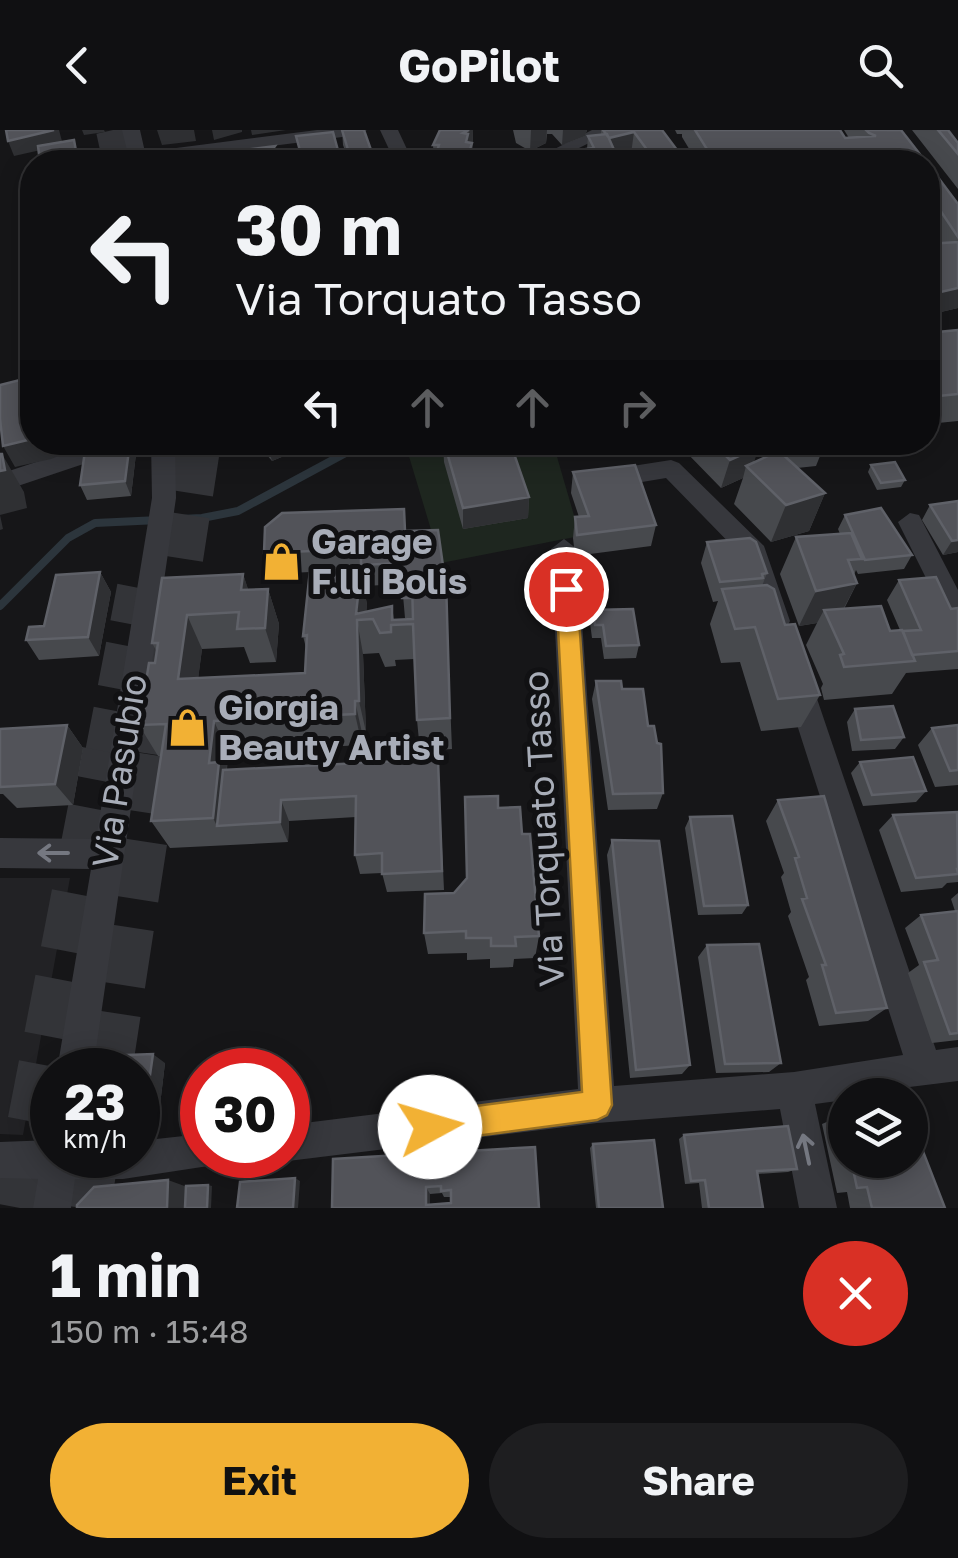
<!DOCTYPE html>
<html lang="en">
<head>
<meta charset="utf-8">
<style>
  :root { --surface:#101012; --page:#1e1e20; --text:#f1f3f6; --muted:#9c9d9f; --line:#303032; --accent:#f2b134 }
  body { margin:0; font-family:"Golos Text",sans-serif; background:var(--page); color:var(--text); height:100vh; display:flex; flex-direction:column; font-size:38px; white-space:nowrap }
  * { box-sizing:border-box; margin:0 }
  p { font-size:32px; color:var(--muted) }
  .icon { flex:none; width:55px; height:55px; fill:none; stroke:currentColor; stroke-width:2; stroke-linecap:round; stroke-linejoin:round }
  .map { position:relative; height:1078px; overflow:hidden }
  .details { display:flex; flex-direction:column; background:var(--surface); flex:1 }
  .details>* { flex:none }
  .hud { position:absolute; left:20px; top:20px; width:920px; height:305px; border-radius:40px; box-shadow:0 5px 25px #0003,0 0 0 2px var(--line); background:#101012; color:var(--text); overflow:hidden }
  .tools { position:absolute; left:828px; top:948px; display:grid; gap:20px }
  .tools a { display:grid; place-items:center; width:100px; height:100px; border-radius:50%; background:var(--surface); box-shadow:0 5px 25px #0003,0 0 0 2px var(--line); font-size:50px }
  .speed { position:absolute; left:30px; top:918px; display:flex; gap:20px; font-size:50px; font-weight:700; text-align:center }
  .speed>* { display:grid; place-content:center; width:130px; height:130px; border-radius:50%; background:var(--surface); box-shadow:0 5px 25px #0003,0 0 0 2px var(--line); line-height:1 }
  .speed small { font-size:25px; font-weight:400 }
  .speed .limit { border:15px solid #d22; background:#fff; color:#111 }
  .pin { position:absolute; display:grid; place-items:center; width:85px; height:85px; color:#fff; margin:-42px; border:5px solid #fff; border-radius:50%; box-shadow:0 2px 10px #0007 }
  .me { position:absolute; width:110px; margin:-55px; rotate:84deg; stroke-linejoin:round; filter:drop-shadow(0 0 8px #0008) }
  .turn { display:flex; align-items:center; gap:35px; height:210px; padding:0 50px; font-size:45px }
  .turn .icon { width:130px; height:130px; stroke-width:2.5 }
  .turn b { display:block; font-size:70px; line-height:85px }
  .lanes { display:flex; align-items:center; height:95px; padding:0 50px; background:#0003; justify-content:center; gap:50px; direction:ltr }
  .lanes .off { opacity:.35 }
  .round { display:grid; place-items:center; flex:none; width:105px; height:105px; border-radius:52px; background:var(--page) }
  .headline { display:flex; align-items:center; justify-content:space-between; height:170px; padding:0 50px }
  h1 { font-size:60px; font-weight:700; line-height:75px }
  .action { display:flex; gap:20px; margin-top:auto; padding:20px 50px }
  .action a { flex:1; height:115px; border-radius:60px; background:var(--accent); color:#111; font-size:40px; font-weight:700; line-height:115px; text-align:center }
  .action a+a { background:var(--page); color:var(--text) }
  header { display:flex; justify-content:space-between; align-items:center; height:130px; padding:0 50px; background:var(--surface); font-size:45px; font-weight:700 }
  .map>svg:first-child { display:block }
  .built { fill:#222225 }
  .green { fill:#1e261f }
  .lines { fill:none; stroke-linecap:round; stroke-linejoin:round }
  .stream { stroke:#2c353c; stroke-width:8 }
  .trunk-tunnel-far2 { stroke:#333438; stroke-width:34; stroke-dasharray:34 18; stroke-linecap:butt }
  .trunk-tunnel-far1 { stroke:#333438; stroke-width:44; stroke-dasharray:44 22; stroke-linecap:butt }
  .trunk-tunnel { stroke:#333438; stroke-width:58; stroke-dasharray:58 29; stroke-linecap:butt }
  .minor { fill:#37383d; fill-rule:evenodd }
  .wall { fill:#47494d; fill-rule:evenodd }
  .shaded-wall { fill:#2f3033 }
  .building { fill:#525359; stroke:#5f6168; stroke-width:2.5; fill-rule:evenodd }
  .oneway { stroke:#757881 }
  .route { fill:#f2b134; stroke:#9d7322; stroke-width:2.5 }
  .labels { text-anchor:middle; dominant-baseline:central; stroke-width:10; stroke-linejoin:round; paint-order:stroke }
  .poi-label { font-size:35px; font-weight:bold; fill:#a8adb8; stroke:#111113; text-anchor:start }
  .street-label { font-size:35px; fill:#a8adb8; stroke:#111113 }
</style>
</head>
<body>
<header><svg class="icon" aria-label="back" viewBox="0 0 24 24"><path d="M15 5l-7 7 7 7"/></svg>GoPilot<svg class="icon" aria-label="search" viewBox="0 0 24 24"><circle cx="10" cy="10" r="6"/><path d="M15 15l6 6"/></svg></header>
<div class="map">
<svg width="958" height="1078" viewBox="0 0 958 1078">
  <rect width="100%" height="100%" fill="#161618"/>
  <path class="built" d="M0 748H70L23 1005 0 1004Z"/>
  <path class="green" d="M405 313H553L580 406 441 433Z"/>
  <g class="lines">
    <path class="stream" d="M0 476 68 408 95 393 202 388 238 381 366 312"/>
    <path class="trunk-tunnel-far2" d="M113 0 120 32"/>
    <path class="trunk-tunnel-far1" d="M107 624 139 458
      M151 624 199 312"/>
    <path class="trunk-tunnel" d="M103 940 152 622
      M20 1078 108 622
      M81 1078 90 1025"/>
    <path class="minor" d="M122 0H140L145 22 317 0H367L358 5 148 32H130Z
      M380 0H398L413 32H395Z
      M592 0H615L551 32H529Z
      M96 312H134L131 318 0 362V344Z
      M151 312H175L176 368 93 940H57L91 739 0 738V708L96 709 152 368Z
      M671 330 679 333 764 416 790 491 786 499H768L744 428 666 348 600 359 588 350 600 341Z
      M910 383 919 385 958 460V497L949 494 898 392Z
      M564 409 577 419 614 956 794 942 903 925 783 551 787 543H807L811 551 936 920 958 917V951L845 965V970L815 974 837 1078H799L780 979 597 993 288 1031 275 1025H288V995L578 959 551 419Z
      M202 1004V1025H219L215 1035 123 1049H75L71 1078H33L38 1049 0 1048V1012L52 1010V1025H138V1011Z"/>
  </g>
  <path class="wall" d="M342 0 372 32H349L343 15Z
    M440 0H473L472 32H434L433 15Z
    M513 0H587L585 6 562 15 552 4H547L546 13 530 21 516 13Z
    M601 0H662L686 32H637L631 24 617 27 619 31 626 32H565V28L578 27 579 20 587 19 588 6 601 5Z
    M675 0H840L845 8H849L844 0H901L926 32H697L682 7V4H677Z
    M912 0H948L958 13V59Z
    M228 22 278 32H231Z
    M928 34 958 74V178L928 185V114L937 113 928 99Z
    M958 200V291L928 294V203Z
    M105 312H131L136 324 131 366 87 370 80 355Z
    M253 312H307L308 316 272 331 266 324 262 325Z
    M443 312 529 367 528 388 463 399 444 332Z
    M686 312H754L759 317 753 333 770 325 766 326 760 312H817L822 321 816 336 797 338 825 363 809 401 771 412 734 374 743 348 721 358 684 320Z
    M871 335 905 350 901 357 877 360 868 342Z
    M573 342 656 395 651 416 575 426 573 408 575 387H579L571 363Z
    M930 375 958 422 943 425 922 390Z
    M845 385 912 425 904 439 858 444 856 440 854 445 857 453 844 479 890 501 900 500 887 470 899 450 951 479 958 478V539L906 543 892 564 824 570 821 558 823 554 806 515 817 493 799 496 780 444 796 407 840 404 838 399Z
    M406 401 445 450 452 619 420 621 417 590 414 529 395 530 396 536 385 537 379 523 363 524 366 602 362 603V615L228 622 227 640 438 629 444 760 387 762 382 743 360 744 355 725 356 687 289 691 288 712 170 718 151 691 161 626H158L139 595 155 533 157 522 152 513 162 448 243 444 248 460 268 459 279 494 276 532 250 533 244 517 202 519 198 548 305 543 306 518 303 506 310 442 270 444 264 423ZM361 440 364 456 402 454 405 488H413V489L394 490 392 476 366 482 367 475Z
    M707 412 767 443 762 456 785 495 820 565 801 597 761 601 740 532 721 533 710 494 718 471 713 472 701 433Z
    M100 442 111 462 99 526 39 530 26 510 44 496Z
    M593 480 639 515 636 528 604 529 601 508H592L590 493Z
    M596 551 648 596 663 663 657 679 608 680 592 569Z
    M855 579 904 607 895 619 852 621 847 592Z
    M67 595 83 618 73 675 17 678 3 664H0V599Z
    M958 595V655L935 657 918 615 932 598Z
    M860 632 926 661 916 672 863 676 851 643Z
    M778 670 887 878 868 891 819 896 806 850 809 847 788 786 791 782 781 747 784 743 766 691Z
    M498 678 522 704 539 806 535 828 514 829 513 837 490 838V829L467 830V823L428 824 424 803 467 748Z
    M958 684V752L947 753 942 758 901 762 879 700 893 685Z
    M690 687 748 775 742 784 698 785 685 698Z
    M612 710 690 935 682 944 630 948 607 725Z
    M958 763V910L932 913 908 843 919 835 905 798 921 785 955 781 951 769Z
    M707 815 781 933 769 942 716 943 698 827Z
    M165 933 157 1000 138 1001V940Z
    M845 984V1030H910L945 1078H850L847 1062 837 1063 822 994Z
    M684 1005 797 1039 788 1042 757 1044 763 1078H702L699 1053 685 1054 679 1009Z
    M593 1014 663 1078H596L590 1018Z
    M333 1029 539 1078H332ZM442 1063 444 1067H451V1073L430 1075V1064Z"/>
  <path class="shaded-wall" d="M54 0H59L63 15 14 26 8 11Z
    M82 0H104L105 2 84 5Z
    M157 0H194L196 11 162 15Z
    M212 0H242V2L214 10Z
    M251 0H286L252 5Z
    M468 0H473L472 32H467L463 3Z
    M531 0H547L546 13 530 21Z
    M563 0H587L585 6 562 15Z
    M634 2 631 24 604 31 607 8Z
    M275 16 277 32H252Z
    M371 20 372 32H350L349 23Z
    M340 28V32H303Z
    M958 158V178L928 185V165Z
    M32 309V312H94L51 329 15 337 3 316Z
    M130 312H131L136 324 131 366 125 351Z
    M258 312H263L266 324 262 325Z
    M267 312H307L308 316 272 331Z
    M759 317 751 341 746 336 743 348 721 358 730 330Z
    M2 324 24 362 27 378 0 385 3 399 0 400V341Z
    M825 363 809 401 771 412 786 375Z
    M529 367 528 388 463 399V378Z
    M958 410V422L943 425 952 411Z
    M361 439 367 475 366 489 356 484Z
    M100 442 111 462 99 526 88 507Z
    M243 444 255 479 241 460Z
    M857 453 838 489 824 480 817 493 799 496 816 461Z
    M268 459 279 494 276 532 265 498Z
    M187 485 202 519 194 582 178 549Z
    M357 490 363 524 366 602 359 571Z
    M355 571 362 603V615L355 584Z
    M214 591 228 622 226 647 217 696 213 688 209 633Z
    M67 595 83 618 73 675 55 654Z
    M281 670 289 691 288 712 280 692Z
    M153 924 165 933 157 1000 143 994Z
    M295 1048 300 1051 298 1078H293Z
    M168 1050 190 1058 189 1078H167Z
    M208 1055 212 1056 211 1078H207Z
    M426 1057 430 1064V1078L426 1075Z"/>
  <path class="building" d="M6 0H54L8 11Z
    M342 0H364L371 20 349 23Z
    M440 0H469L463 3 468 4 466 12 472 13 467 29 435 27 439 15H433Z
    M603 0H662L686 32H656L634 2 609 8Z
    M695 0H840L845 8 876 6 869 3 866 0H901L926 32H803L799 27 784 29 787 32H715Z
    M938 0H948L958 13V24Z
    M333 2 340 28 303 32 296 6Z
    M607 4 619 31H626V32H567L565 28 582 27 579 20 594 18 588 6Z
    M74 10 78 32H40L38 16Z
    M275 16 267 27 252 32 228 22Z
    M174 25 218 27V32H174Z
    M928 34 958 74V107L928 62Z
    M958 112V158L928 165V114Z
    M958 200V264L928 267V234H930L928 230V203Z
    M32 228V309L3 316 0 289V255L28 248 26 230Z
    M105 312H130L125 351 80 355 85 321Z
    M444 312H510L529 367 463 378Z
    M712 312H754L759 317 730 330Z
    M781 312H817L822 321 786 325Z
    M779 321 825 363 786 375 746 336Z
    M0 324H2L5 340 0 341Z
    M895 332 905 350 881 353 871 335Z
    M635 335 656 395 577 405 575 387 589 386 573 342Z
    M958 371V410L952 411 930 375Z
    M881 378 912 425 865 430 845 385Z
    M404 379 405 401 438 400 445 450 412 452V468H402L401 433 361 435V419L264 423 265 397 282 383Z
    M851 403 862 429 848 430 857 453 816 461 796 407Z
    M750 408 756 412 767 443 762 444 763 448 720 452 707 412Z
    M361 439 356 484 392 476V490L413 489 412 452 446 450 450 588 417 590 413 494 391 495V502L380 503 373 489 357 490 359 571H355V584L214 591 209 633 219 632 213 688 151 691 166 594 139 595 149 533H155L158 513H152L162 448 243 444 241 460 268 459 265 498 237 499 239 482 187 485 178 549 305 543 307 505 303 506 310 440Z
    M100 442 88 507 26 510 29 497 44 496 56 445Z
    M936 447 951 479 958 478V521L912 525 903 501 921 500 899 450Z
    M767 455 774 459 785 495 795 494 820 565 778 569 755 497 735 499 722 459Z
    M881 476 890 501 902 500 915 531 844 537 840 525 844 524 824 480Z
    M633 479 639 515 606 516 603 495H595L593 480Z
    M596 551H621L622 559H643L648 596H654L657 613 661 614 663 663 613 664Z
    M893 576 904 607 861 610 855 579Z
    M67 595 55 654 0 657V599Z
    M958 595V640L950 641 932 598Z
    M913 627 926 661 872 665 860 632Z
    M438 629 442 741 382 744V723L355 725 356 666 281 670 280 692 217 696 223 640Z
    M498 666V678L520 677 522 704H530L539 806 515 807 516 816H491V808H466V801L424 803 425 764 454 763 467 748 465 667Z
    M824 666 887 878 836 883 822 835H826L802 769 807 768 795 728 799 727 778 670Z
    M957 682 958 739H957L958 744 916 748 893 685Z
    M732 686 748 775 704 776 690 687Z
    M612 710 659 711 690 935 636 940Z
    M958 781V903L950 904 924 832 938 830 921 785Z
    M759 814 781 933 725 934 707 815Z
    M153 924 143 994H138V940H96L99 926Z
    M845 984V1005L840 985Z
    M910 988 945 1078H872L867 1057 857 1058 851 1030H910Z
    M788 996 797 1039 757 1041 763 1078H709L705 1050 691 1051 684 1005Z
    M654 1010 663 1078H599L593 1014Z
    M535 1017 539 1078H332L333 1029ZM441 1056V1061L451 1060V1073L426 1075V1057Z
    M295 1048 293 1078H237L240 1052Z
    M168 1050 167 1078H77V1075L94 1057Z
    M208 1055 207 1078H185L186 1056Z"/>
  <defs><path id="oneway-shaft" d="M-6 0H5M1.5-3L5.5 0L1.5 3" fill="none" stroke-width="1.6" stroke-linecap="round" stroke-linejoin="round" transform="scale(2.5)"/></defs>
  <g class="oneway">
    <use href="#oneway-shaft" transform="translate(53 723) rotate(-180)"/>
    <use href="#oneway-shaft" transform="translate(806 1019) rotate(-102)"/>
  </g>
  <path class="route" d="M566 450 577 459 612 975 607 985 597 990 430 1012 420 1008 415 997 420 987 430 982 582 962 556 459Z"/>
  <defs>
    <symbol id="shop-bare" viewBox="-9 -9 18 18"><path d="M-5-2.5h2.3a2.7 3.5 0 0 1 5.4 0H5L5.5 6h-11ZM-1.5-2.5h3a1.5 2.3 0 0 0-3 0Z" fill="#f2b134" stroke="#111113" stroke-width="2.5" paint-order="stroke"/></symbol>
  </defs>
  <g fill-rule="evenodd">
    <use href="#shop-bare" x="254" y="404" width="55" height="55"/>
    <use href="#shop-bare" x="160" y="570" width="55" height="55"/>
  </g>
  <g class="labels">
    <g class="poi-label">
      <text x="311" y="411">Garage<tspan x="311" dy="40">F.lli Bolis</tspan></text>
      <text x="218" y="577">Giorgia<tspan x="218" dy="40">Beauty Artist</tspan></text>
    </g>
    <g class="street-label">
      <text transform="translate(119 641) rotate(-81)">Via Pasubio</text>
      <text transform="translate(543 699) rotate(-93)">Via Torquato Tasso</text>
    </g>
  </g>
</svg>
<div class="tools">
<a><svg class="icon" aria-label="layers" viewBox="0 0 24 24"><path d="M12 4l9 5-9 5-9-5zM3 14l9 5 9-5"/></svg></a>
</div>
<div class="speed"><div>23<small>km/h</small></div><div class="limit">30</div></div>
<div class="pin" style="left:566px;top:459px;background:#d93025"><svg class="icon" aria-label="arrive" viewBox="0 0 24 24"><path d="M6 21V4h12l-3 4 3 4H6"/></svg></div>
<svg class="me" style="left:430px;top:997px" viewBox="-20 -20 40 40"><circle r="19" fill="#fff"/><path d="M0-13L10 11 0 6-10 11z" fill="#f2b134"/></svg>
<div class="hud">
<div class="turn"><svg class="icon" aria-label="left" viewBox="0 0 24 24"><path d="M17 20v-9H6M10 6l-5 5 5 5"/></svg><div><b>30 m</b>Via Torquato Tasso</div></div>
<div class="lanes"><svg class="icon" aria-label="left" viewBox="0 0 24 24"><path d="M17 20v-9H6M10 6l-5 5 5 5"/></svg><svg class="icon off" aria-label="ahead" viewBox="0 0 24 24"><path d="M12 20V5M6 11l6-6 6 6"/></svg><svg class="icon off" aria-label="ahead" viewBox="0 0 24 24"><path d="M12 20V5M6 11l6-6 6 6"/></svg><svg class="icon off" aria-label="right" viewBox="0 0 24 24"><path d="M7 20v-9h11M14 6l5 5-5 5"/></svg></div>
</div>
</div>
<section class="details">
<div class="headline"><div><h1>1 min</h1><p>150 m · 15:48</p></div><a class="round" style="background:#d93025;color:#fff"><svg class="icon" aria-label="close" viewBox="0 0 24 24"><path d="M6 6l12 12M18 6L6 18"/></svg></a></div>
<div class="action"><a>Exit</a><a>Share</a></div>
</section>
</body>
</html>
